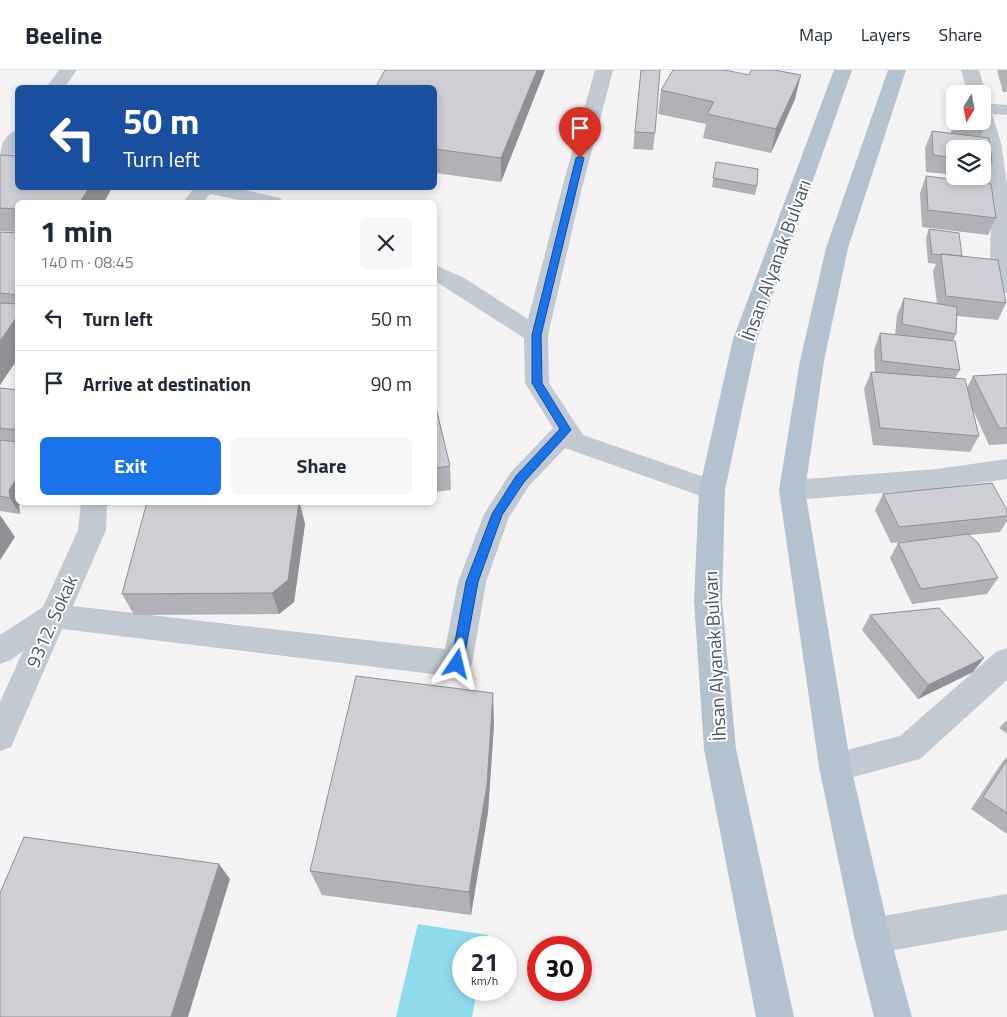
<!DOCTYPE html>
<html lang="en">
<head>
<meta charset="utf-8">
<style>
  :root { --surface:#fff; --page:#f6f6f7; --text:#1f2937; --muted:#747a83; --line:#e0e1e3; --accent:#1a73e8 }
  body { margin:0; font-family:"Titillium Web",sans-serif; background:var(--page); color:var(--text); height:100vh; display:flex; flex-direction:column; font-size:19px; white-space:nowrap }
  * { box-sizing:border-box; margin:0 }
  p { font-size:16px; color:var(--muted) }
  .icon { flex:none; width:28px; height:28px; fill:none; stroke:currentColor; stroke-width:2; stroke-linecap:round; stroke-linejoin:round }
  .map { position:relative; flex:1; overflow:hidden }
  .details { position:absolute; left:15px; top:130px; width:422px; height:305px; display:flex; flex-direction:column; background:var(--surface); border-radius:8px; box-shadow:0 2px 8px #0003 }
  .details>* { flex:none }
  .guide { position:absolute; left:15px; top:15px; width:422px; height:105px; border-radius:8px; box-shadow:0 2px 8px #0003; background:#1a4fa0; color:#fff; overflow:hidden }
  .needle { width:32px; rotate:190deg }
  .controls { position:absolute; left:946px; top:15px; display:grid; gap:10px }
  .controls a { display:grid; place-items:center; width:45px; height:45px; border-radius:8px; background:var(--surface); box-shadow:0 2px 8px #0003; font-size:25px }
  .speed { position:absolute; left:452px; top:866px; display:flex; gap:10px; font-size:25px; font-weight:700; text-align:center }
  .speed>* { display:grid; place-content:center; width:65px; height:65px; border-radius:50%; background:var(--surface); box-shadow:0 2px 8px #0003; line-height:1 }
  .speed small { font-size:12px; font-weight:400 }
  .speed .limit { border:8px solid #d22; background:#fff; color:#111 }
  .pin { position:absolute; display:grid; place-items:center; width:42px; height:42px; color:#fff; margin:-51px -21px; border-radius:50% 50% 50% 0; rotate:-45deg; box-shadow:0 0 5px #0007 }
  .pin .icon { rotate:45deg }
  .me { position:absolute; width:55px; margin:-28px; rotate:10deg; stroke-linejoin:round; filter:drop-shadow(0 0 4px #0008) }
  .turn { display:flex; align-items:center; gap:18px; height:105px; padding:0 25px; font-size:22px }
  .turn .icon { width:65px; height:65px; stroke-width:2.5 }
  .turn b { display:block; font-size:35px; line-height:42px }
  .round { display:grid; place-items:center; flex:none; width:52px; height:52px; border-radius:8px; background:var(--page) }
  .summary { display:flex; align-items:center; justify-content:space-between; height:85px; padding:0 25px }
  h1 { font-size:30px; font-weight:700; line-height:38px }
  .cta { display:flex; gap:10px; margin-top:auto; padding:10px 25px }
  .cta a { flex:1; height:58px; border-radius:8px; background:var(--accent); color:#fff; font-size:20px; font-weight:700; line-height:58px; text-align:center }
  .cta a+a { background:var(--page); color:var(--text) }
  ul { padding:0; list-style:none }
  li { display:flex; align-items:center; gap:15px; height:65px; padding:0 25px; border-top:1px solid var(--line) }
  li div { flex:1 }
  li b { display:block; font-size:19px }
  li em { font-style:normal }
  header { display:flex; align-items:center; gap:30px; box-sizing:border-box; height:70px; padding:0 25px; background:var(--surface); border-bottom:1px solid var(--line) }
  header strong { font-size:24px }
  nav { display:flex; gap:28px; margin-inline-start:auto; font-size:18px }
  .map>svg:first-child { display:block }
  .water { fill:#90daee }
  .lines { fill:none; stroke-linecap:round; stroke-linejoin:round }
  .minor { fill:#c1cad2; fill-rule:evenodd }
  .primary { fill:#b3c2d1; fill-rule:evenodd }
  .wall { fill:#b0b2b7 }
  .shaded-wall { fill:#909195 }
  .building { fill:#cdcfd5; stroke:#909195 }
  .route { fill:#1a73e8; stroke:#114b97 }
  .labels { text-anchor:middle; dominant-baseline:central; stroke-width:4; stroke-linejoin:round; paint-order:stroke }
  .street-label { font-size:19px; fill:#4a5661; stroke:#fff }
</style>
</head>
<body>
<header>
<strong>Beeline</strong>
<nav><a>Map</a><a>Layers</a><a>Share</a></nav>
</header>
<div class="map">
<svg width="1007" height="947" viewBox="0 0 1007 947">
  <rect width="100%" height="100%" fill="#f5f3f3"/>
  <path class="water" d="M418 854 488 865 485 877 464 878V920H477L472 947H396Z"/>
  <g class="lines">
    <path class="minor" d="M59 0H77L64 18H46Z
      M595 0H613L581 122 548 265 549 313 583 365 721 413 725 420 721 427 712 430 565 378 529 416 509 447 486 512 472 594 468 603 457 607 62 559 11 677 0 681V632L23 581 11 590 0 594V565L43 537 78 460 81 432H107L106 460 73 536 445 579 458 512 484 444 511 402 553 358 525 313 524 268 435 211V195L464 208 528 249 561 122Z
      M961 0H979L986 24 983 28 982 24H968Z
      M982 33 1007 35V45L992 44 1001 73 1007 114V223L999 221C985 199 992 167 991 142 989 112 983 80 975 51H982Z
      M18 60C18 75 17 91 0 95 0 81 1 65 18 60Z
      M194 118H236L280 128 283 132H249L210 124 203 132H183Z
      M1007 389V409L937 419 792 430 783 427 779 420 783 413 792 410 937 399Z
      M1007 578V610L920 689 835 712 824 708 819 697 824 686 900 666 996 582Z
      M1007 824V860L872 884 859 879 854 866 859 853 872 848Z"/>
    <path class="primary" d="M834 0H852L757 269 725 420 722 531 736 679 794 947H756L704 679 694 531 699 420 733 269Z
      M888 0H906L848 178 824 291 805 420 851 697 890 866 912 947H874L854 866 819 697 779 420 800 291 826 178Z"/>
  </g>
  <path class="wall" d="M545 0 501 112 435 103V18Z
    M641 0 655 63 653 80 633 79Z
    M997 0H1007V22H1003Z
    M661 20 795 29 771 83 703 68 706 54 658 44Z
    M955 36V51H982L984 58 980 67 992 92 984 109 964 106H982V79H955V105L926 102 925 78 932 61 951 64 954 38Z
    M0 85 18 118H112L104 132H18V162L0 161Z
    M716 92 757 116 755 125 712 117Z
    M926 106 996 148 988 165 922 157 920 123Z
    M929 159 962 186 1006 233 998 250 957 246 956 264 953 271 960 300 955 308 967 318 973 306 1007 304V374L989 375 973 340 979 366 970 382 873 375 864 319 871 302H875L874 280 880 263 895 265 897 245 904 228 937 234 933 201 936 194 928 193 926 168Z
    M0 162 18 163V288L0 315Z
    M0 318 18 320V432L19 436 20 444 0 441Z
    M435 335 450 396 451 420 435 422Z
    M883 424 1007 440V451L1000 462 969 465 998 508 987 524 912 534 890 488 898 473 919 470 891 473 875 440Z
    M147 432H300L305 454 294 532 279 544 134 545 122 524Z
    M333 432H348L333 434Z
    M870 545 973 602 918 629 862 560Z
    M1007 650V664L999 658Z
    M494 654 488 742 471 845 322 825 310 801Z
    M1007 687V764L971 739 1003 691Z"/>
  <path class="shaded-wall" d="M537 0H545L501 112V88Z
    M801 5 795 29 771 83 776 59Z
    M89 118H112L104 132H80Z
    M18 245V288L0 315V271Z
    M18 407V432H22L19 436 20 444 10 428 9 420Z
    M299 432 305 454 294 532 279 544 272 523Z
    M0 445 15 467 0 490Z
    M984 588 973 602 918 629 928 615Z
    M493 623 494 654 488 742 471 845 469 822Z
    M219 794 230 809 188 947H171Z"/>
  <path class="building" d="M385 0H537L501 88 435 79V18H375Z
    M641 0H660L655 63 635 62Z
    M673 0H725L749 5 751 0H774L801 5 776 59 707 44 714 32 661 20Z
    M960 22 974 24H960Z
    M982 25 986 26 984 58 957 54V51H982Z
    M932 61 989 68 992 92 982 91V79H955V88L933 85Z
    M0 85 18 86V118H89L80 132H18V139L0 138Z
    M716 92 758 99 757 116 713 108Z
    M926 106 991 114 996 148 928 140Z
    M929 159 959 163 962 186 941 184V185L932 184Z
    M0 162 18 163V225L0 223Z
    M941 184 998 190 1006 233 946 226Z
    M904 228 957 237 956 264 902 254Z
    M0 233 18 234V245L0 271Z
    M880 263 955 271 960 300 882 291Z
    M871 302 965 309 979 366 880 358Z
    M1007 304V358H999L973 306Z
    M0 318 18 320V360L0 358Z
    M435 335 437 342 450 396 435 398Z
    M0 370 18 372V407L9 420 10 428 0 426Z
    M992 413 1007 440V446L899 457 883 424Z
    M147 432H299L288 510 272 523 122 524Z
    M968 464 978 473 998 508 921 519 898 473Z
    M939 538 984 588 928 615 870 545Z
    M356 606 493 623 487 715 469 822 310 801Z
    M1007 690V743L983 727Z
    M24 767 219 794 171 947H0V823Z"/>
  <path class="route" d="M580 86 584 88 541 265 542 313 571 360 524 412 502 445 478 512 463 594 461 598 457 599 452 598 451 594 466 512 492 444 516 406 560 359 532 313V265L576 88Z"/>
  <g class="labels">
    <g class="street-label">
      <text transform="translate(775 190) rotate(-70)">İhsan Alyanak Bulvarı</text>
      <text transform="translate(51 551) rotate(-66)">9312. Sokak</text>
      <text transform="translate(714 586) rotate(-93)">İhsan Alyanak Bulvarı</text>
    </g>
  </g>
</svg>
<div class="controls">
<a><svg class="needle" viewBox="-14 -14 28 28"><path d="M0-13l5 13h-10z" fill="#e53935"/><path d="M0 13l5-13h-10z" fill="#747a83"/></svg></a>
<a><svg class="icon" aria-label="layers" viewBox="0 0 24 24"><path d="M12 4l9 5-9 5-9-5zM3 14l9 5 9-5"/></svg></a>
</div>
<div class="speed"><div>21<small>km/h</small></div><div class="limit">30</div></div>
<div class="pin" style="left:580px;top:88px;background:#d93025"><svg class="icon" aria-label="arrive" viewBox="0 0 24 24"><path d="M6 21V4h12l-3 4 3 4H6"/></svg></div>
<svg class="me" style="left:457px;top:594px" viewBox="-20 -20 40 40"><path d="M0-17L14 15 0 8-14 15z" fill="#1a73e8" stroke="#fff" stroke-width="4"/></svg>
<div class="guide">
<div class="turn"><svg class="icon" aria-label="left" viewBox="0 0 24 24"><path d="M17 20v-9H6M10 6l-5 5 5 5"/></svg><div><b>50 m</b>Turn left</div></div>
</div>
<section class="details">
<div class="summary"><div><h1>1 min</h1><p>140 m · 08:45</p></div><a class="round"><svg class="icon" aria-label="close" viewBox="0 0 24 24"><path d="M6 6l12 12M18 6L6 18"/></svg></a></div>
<ul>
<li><svg class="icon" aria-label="left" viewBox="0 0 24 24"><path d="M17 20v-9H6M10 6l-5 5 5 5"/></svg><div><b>Turn left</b></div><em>50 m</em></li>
<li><svg class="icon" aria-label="arrive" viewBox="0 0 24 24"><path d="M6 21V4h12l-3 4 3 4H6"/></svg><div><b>Arrive at destination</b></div><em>90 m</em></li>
</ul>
<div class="cta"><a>Exit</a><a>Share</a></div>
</section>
</div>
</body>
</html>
